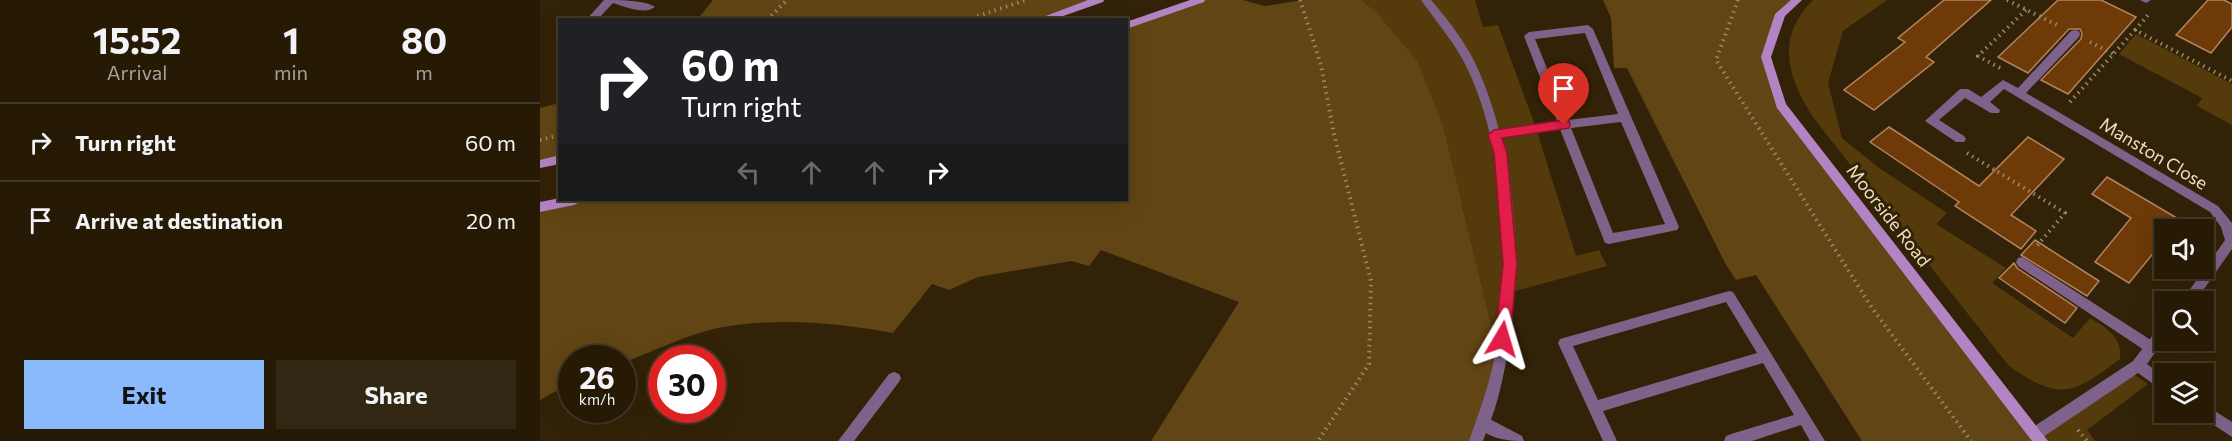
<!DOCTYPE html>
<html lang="en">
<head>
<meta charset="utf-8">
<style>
  :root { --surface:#261a05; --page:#322713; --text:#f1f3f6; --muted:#a4a19a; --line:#423827; --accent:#8bbafc }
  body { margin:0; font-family:Commissioner,sans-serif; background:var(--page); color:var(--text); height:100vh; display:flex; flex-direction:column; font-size:22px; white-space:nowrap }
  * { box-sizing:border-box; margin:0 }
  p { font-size:20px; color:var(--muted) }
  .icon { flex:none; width:33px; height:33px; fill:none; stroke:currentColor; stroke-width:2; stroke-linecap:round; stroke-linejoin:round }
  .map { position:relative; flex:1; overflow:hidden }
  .details { display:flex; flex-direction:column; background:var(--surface); width:540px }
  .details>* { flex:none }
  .hud { position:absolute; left:18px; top:18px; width:570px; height:183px; border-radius:0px; box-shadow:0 6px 24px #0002,0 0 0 2px var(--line); background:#202124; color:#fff; overflow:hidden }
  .controls { position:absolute; left:1614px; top:219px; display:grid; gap:12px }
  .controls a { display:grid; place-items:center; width:60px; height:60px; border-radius:0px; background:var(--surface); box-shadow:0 6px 24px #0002,0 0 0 2px var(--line); font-size:30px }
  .speed { position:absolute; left:18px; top:345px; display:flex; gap:12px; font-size:30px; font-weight:700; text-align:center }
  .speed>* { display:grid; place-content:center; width:78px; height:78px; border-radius:50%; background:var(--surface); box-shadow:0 6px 24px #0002,0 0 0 2px var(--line); line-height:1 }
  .speed small { font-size:15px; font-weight:400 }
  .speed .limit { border:9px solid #d22; background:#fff; color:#111 }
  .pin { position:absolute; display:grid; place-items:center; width:51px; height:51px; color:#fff; margin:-62px -26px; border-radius:50% 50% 50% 0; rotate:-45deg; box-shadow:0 0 6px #0007 }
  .pin .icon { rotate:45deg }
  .me { position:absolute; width:66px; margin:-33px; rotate:7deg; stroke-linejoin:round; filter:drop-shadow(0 0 4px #0008) }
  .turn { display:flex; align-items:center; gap:21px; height:126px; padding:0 24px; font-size:27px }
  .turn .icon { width:78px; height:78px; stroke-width:2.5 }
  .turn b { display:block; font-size:42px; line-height:51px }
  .lanes { display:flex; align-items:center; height:57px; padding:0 24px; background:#0003; justify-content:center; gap:30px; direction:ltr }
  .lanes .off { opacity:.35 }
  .eta { display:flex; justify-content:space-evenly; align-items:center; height:102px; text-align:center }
  .eta b { font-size:36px; font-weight:700; line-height:42px }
  .button { display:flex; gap:12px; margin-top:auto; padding:12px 24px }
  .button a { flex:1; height:69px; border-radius:0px; background:var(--accent); color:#111; font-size:24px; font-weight:700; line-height:69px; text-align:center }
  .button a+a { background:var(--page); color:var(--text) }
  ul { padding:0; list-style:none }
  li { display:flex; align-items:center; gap:18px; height:78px; padding:0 24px; border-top:2px solid var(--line) }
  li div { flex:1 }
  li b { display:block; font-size:22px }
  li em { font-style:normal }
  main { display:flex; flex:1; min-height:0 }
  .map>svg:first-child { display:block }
  .green { fill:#553a0b }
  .forest { fill:#614514 }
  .building { fill:#6e3a07; stroke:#b38360; stroke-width:1.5 }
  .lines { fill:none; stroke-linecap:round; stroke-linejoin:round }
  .path { stroke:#99886e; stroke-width:4; stroke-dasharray:1.5 4.5; stroke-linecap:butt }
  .lane { fill:#7f6289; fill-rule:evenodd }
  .street { fill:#7f6289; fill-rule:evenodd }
  .secondary { fill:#b384c3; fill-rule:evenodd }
  .route { fill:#e11d48; stroke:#92132f; stroke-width:1.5 }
  .labels { text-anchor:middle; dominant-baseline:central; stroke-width:6; stroke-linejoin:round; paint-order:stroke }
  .street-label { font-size:18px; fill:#efddc4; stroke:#322207 }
</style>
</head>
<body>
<main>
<section class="details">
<div class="eta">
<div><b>15:52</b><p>Arrival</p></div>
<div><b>1</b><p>min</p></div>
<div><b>80</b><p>m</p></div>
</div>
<ul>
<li><svg class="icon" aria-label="right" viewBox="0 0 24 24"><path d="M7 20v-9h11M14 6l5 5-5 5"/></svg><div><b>Turn right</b></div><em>60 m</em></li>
<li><svg class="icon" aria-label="arrive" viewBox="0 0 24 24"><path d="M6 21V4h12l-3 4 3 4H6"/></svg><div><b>Arrive at destination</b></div><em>20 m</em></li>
</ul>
<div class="button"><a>Exit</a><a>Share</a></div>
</section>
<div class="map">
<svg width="1692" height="441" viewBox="0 0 1692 441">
  <rect width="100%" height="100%" fill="#322207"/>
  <path class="green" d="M821 0H935L943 27 958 25 996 128 1036 256 1059 250 1067 266 968 293 960 361 923 208Z
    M1273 0H1347L1303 31 1288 83 1302 138 1339 168 1407 213 1396 224 1466 268 1452 283 1533 338 1550 318C1566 327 1583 338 1580 359 1533 394 1521 402 1469 366L1275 120C1248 79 1234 39 1273 0Z
    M1596 34 1692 84V125L1657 106 1662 98 1579 54Z
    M1589 371 1608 384 1547 430 1555 441H1501L1495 434Z"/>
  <path class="forest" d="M173 0H559L500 20H157Z
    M660 0H703L725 6 763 0H821L837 13 877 61 903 126 960 361 936 441H611L699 302 561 250 549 266 531 261 438 277 409 290 392 284 353 333C297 323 236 317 178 328 149 334 111 352 83 363L82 358H32L31 383 0 400V207L34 200H586L587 26Z
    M1063 0H1257L1240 14 1226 57 1241 105 1501 441H1322L1216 275 1196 280 1185 263 1087 68H1074L1071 18Z
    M19 103V159L0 164V108Z"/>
  <path class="building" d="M1404 0H1451L1386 57 1394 62 1334 110 1304 90 1365 42 1358 38Z
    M1518 0H1561L1596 17 1528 94 1501 80 1541 39 1542 33 1540 29H1529L1488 73 1458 57Z
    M1668 0H1684L1692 4V27L1671 53 1636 35Z
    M1349 127 1439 186 1488 137 1524 159 1471 215 1496 231 1481 249 1415 206 1419 202 1330 142Z
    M1567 177 1642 221 1635 230H1624V240L1589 283 1555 262 1591 218 1552 194Z
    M1495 240 1559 281 1547 296 1481 255Z
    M1474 263 1477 268 1537 308 1525 323 1459 278Z"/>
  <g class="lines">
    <path class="path" d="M760 0 781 65 794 134 831 281 829 364 778 441
      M1198 0 1176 60 1332 308 1431 441
      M1467 0 1519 26
      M227 20 247 0
      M426 20 486 0
      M1595 30 1608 15
      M1550 42 1573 54
      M1460 68 1438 56 1486 10
      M1530 102 1595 30 1692 81
      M0 140 20 135
      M1427 153 1525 213 1495 248
      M1538 430 1547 441"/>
    <path class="lane" d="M1048 25 1053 29 1139 227 1137 230 1069 244 1065 243 1020 129 954 139 948 135 954 131 1017 121 984 36 989 32ZM1045 33 1078 114 1028 120 995 39ZM1081 122 1125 224 1073 233 1031 128Z
      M1482 257 1617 344 1619 348 1617 352 1612 354 1607 352 1478 266 1476 262 1478 258Z
      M1189 291 1193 292 1285 441H1270L1261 425 1212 441H1184L1186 436 1191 434 1254 415 1223 363 1063 411 1077 441H1063L1018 343 1020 339ZM1186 302 1217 353 1058 400 1033 346Z
      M354 372 359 374 361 378 359 382 314 441H298L349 374Z
      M944 416 982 436 984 441C968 441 945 439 937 423L939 418Z"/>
    <path class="street" d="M64 0C77 0 106 0 115 7 105 15 85 7 73 3L57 20H46Z
      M881 0H891C911 23 930 48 941 76 982 176 985 294 958 398 954 413 948 427 943 441H929C939 412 950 384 955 354 969 264 967 151 927 68 915 43 897 23 881 0Z
      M1600 0H1611L1606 3Z
      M1535 30 1539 31 1540 34 1539 37 1486 93 1678 206 1692 223V249L1655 302H1641L1685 240 1681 227 1670 212 1464 89 1450 102 1460 110 1459 113H1451L1425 98 1399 120 1424 136 1426 139 1424 142H1416L1385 121 1420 89H1428L1441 97 1463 80 1478 88 1531 31Z
      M1624 325V340L1607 364 1624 377V390L1619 388 1598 373 1500 439 1495 441 1490 439 1488 434 1490 429 1593 361 1619 327Z
      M1664 404 1692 422V437L1659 415 1658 412H1664Z"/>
    <path class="secondary" d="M548 0H564L563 2 512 20H495Z
      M650 0H665L664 2 586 29V22Z
      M1251 0H1262L1245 16 1231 57 1246 104 1508 441H1492L1237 108 1221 57 1235 14Z
      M20 155V164L0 168V160Z
      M20 198 40 200 38 203 34 205 0 212V202Z"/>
  </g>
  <path class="route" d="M1024 120 1029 121 1030 125 1029 128 962 138 967 153 977 264 970 339 968 343 962 345 957 343 955 339 963 264 954 153 948 135 954 130Z"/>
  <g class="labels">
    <g class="street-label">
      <text transform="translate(1614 153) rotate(31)">Manston Close</text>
      <text transform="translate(1349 215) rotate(52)">Moorside Road</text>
    </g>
  </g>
</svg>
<div class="controls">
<a><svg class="icon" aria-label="sound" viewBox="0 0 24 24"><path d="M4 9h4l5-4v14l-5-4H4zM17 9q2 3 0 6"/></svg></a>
<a><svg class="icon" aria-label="search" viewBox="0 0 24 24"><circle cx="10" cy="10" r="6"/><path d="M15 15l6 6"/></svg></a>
<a><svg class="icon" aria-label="layers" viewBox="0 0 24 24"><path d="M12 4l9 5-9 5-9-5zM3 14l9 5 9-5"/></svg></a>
</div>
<div class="speed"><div>26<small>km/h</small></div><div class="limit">30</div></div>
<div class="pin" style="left:1024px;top:125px;background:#d93025"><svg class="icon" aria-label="arrive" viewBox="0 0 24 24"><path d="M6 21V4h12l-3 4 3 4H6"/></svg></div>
<svg class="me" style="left:962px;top:339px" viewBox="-20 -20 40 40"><path d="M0-17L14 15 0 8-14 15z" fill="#e11d48" stroke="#fff" stroke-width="4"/></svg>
<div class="hud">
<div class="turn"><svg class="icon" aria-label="right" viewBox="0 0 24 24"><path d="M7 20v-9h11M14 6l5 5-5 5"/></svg><div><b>60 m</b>Turn right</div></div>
<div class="lanes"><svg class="icon off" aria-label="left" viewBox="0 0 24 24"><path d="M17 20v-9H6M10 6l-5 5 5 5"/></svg><svg class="icon off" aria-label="ahead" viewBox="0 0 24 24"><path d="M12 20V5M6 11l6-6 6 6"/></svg><svg class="icon off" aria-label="ahead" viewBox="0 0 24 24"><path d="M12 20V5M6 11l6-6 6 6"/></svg><svg class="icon" aria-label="right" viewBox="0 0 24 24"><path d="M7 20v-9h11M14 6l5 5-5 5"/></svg></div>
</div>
</div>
</main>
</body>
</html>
